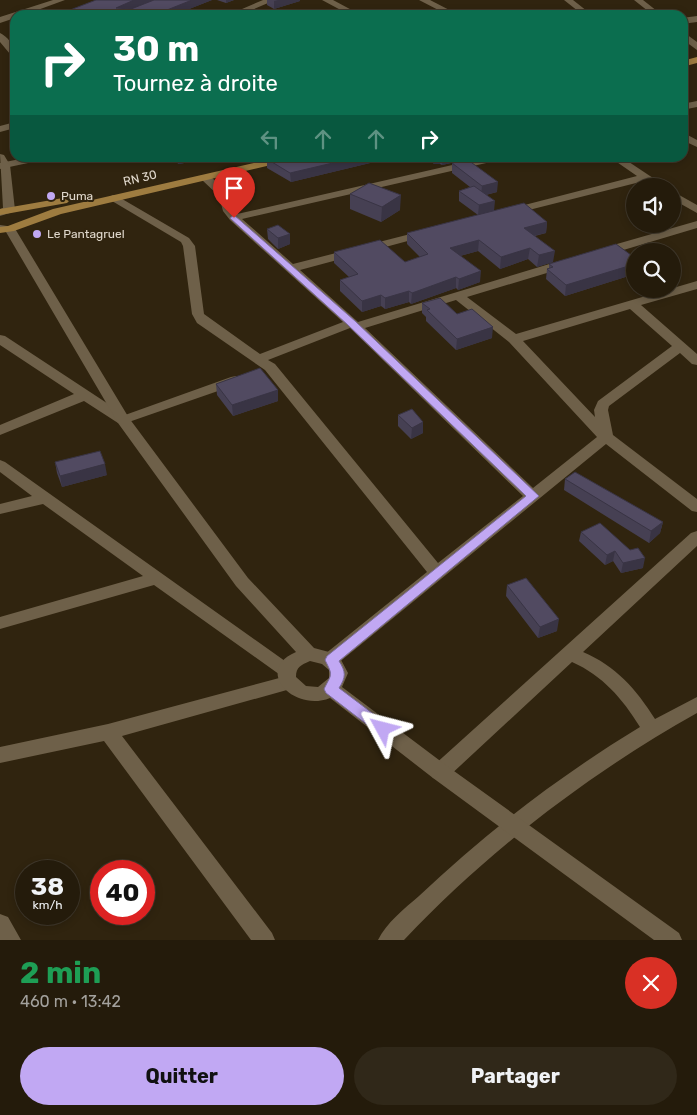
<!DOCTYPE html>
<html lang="fr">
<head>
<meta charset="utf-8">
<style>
  :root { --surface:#241b0b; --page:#302819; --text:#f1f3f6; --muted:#a3a19d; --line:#41392c; --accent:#c1a8f3 }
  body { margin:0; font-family:Rubik,sans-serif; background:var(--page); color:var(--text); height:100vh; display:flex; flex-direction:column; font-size:19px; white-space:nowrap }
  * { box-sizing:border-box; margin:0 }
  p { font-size:16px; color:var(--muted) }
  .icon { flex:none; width:28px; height:28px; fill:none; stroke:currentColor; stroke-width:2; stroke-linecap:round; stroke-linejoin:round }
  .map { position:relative; height:940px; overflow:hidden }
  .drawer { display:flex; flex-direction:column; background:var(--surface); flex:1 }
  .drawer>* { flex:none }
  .banner { position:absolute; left:10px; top:10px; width:678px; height:152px; border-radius:15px; box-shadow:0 2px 8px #0003,0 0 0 1px var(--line); background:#0b6e4f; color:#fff; overflow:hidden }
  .controls { position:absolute; left:626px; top:178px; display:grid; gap:10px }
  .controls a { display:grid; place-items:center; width:55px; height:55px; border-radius:50%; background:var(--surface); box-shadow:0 2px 8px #0003,0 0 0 1px var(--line); font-size:25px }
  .speed { position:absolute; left:15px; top:860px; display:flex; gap:10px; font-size:25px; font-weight:700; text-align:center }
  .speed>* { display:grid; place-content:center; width:65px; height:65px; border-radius:50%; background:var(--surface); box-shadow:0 2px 8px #0003,0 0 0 1px var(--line); line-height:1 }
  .speed small { font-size:12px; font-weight:400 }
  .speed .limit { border:8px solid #d22; background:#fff; color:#111 }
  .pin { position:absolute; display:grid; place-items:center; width:42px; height:42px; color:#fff; margin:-51px -21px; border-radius:50% 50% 50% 0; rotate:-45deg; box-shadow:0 0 5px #0007 }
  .pin .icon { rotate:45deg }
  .me { position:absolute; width:55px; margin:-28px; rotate:308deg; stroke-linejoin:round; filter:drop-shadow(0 0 4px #0008) }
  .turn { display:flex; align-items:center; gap:18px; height:105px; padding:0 20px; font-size:22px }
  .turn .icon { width:65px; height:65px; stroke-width:2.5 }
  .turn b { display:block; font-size:35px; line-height:42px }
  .lanes { display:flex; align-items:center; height:48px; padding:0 20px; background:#0003; justify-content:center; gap:25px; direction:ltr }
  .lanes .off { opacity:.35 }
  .round { display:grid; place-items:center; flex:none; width:52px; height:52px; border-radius:26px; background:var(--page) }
  .head { display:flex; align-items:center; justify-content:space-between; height:85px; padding:0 20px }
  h1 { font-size:30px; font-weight:700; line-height:38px; color:#1e9e55 }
  .cta { display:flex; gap:10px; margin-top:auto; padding:10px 20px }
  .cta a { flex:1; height:58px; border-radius:30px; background:var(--accent); color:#111; font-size:20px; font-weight:700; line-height:58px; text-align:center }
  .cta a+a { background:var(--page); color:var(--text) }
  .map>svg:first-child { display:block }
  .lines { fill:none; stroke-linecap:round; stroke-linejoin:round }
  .street { fill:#6e6049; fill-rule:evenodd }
  .secondary { fill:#6e6049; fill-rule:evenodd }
  .primary { fill:#9e7c40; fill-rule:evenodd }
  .wall { fill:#464053 }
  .shaded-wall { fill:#393444 }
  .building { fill:#514a61; stroke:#393444 }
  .route { fill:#c1a8f3; stroke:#7d6d9e }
  .poi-dot { fill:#c1a8f3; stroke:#30240f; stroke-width:2 }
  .labels { text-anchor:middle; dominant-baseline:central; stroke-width:4; stroke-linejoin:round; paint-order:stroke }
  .far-street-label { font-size:12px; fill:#e0d8cc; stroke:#30240f }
  .far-poi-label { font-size:12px; fill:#e0d8cc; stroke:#30240f; text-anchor:start }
</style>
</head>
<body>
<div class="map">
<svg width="697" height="940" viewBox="0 0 697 940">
  <rect width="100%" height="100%" fill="#30240f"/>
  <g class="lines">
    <path class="street" d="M53 0H65L24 15H15V18L0 23V17Z
      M263 0H275L240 15H228Z
      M322 0H333L361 15H350Z
      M419 0H430L459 15H448Z
      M564 0H573L592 15H583Z
      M634 0H643L662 15H653Z
      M697 16V22L682 24V18Z
      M682 31 697 42V50L682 39Z
      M0 33C7 36 15 46 15 54H10L0 42Z
      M697 101V107L682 110V104Z
      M15 122V128L0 132V126Z
      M682 132 697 140V147L682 140Z
      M25 158H43L42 160 0 169V163Z
      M483 158H500L495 161 242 219 293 264 426 230 430 231 432 233 430 235 300 270 358 322 566 259 570 260 572 263 570 266 467 297 516 334 697 281V289L641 305 697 354V365L692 364 680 353 609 406 608 410 613 435 697 499V512L692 511 606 444 337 664 331 666 325 664 322 659 325 654 427 572 265 370 197 323 192 314 183 246 181 242 107 198 113 195 117 196 189 238 195 246 204 314 260 354 343 322 230 220 223 211 219 196 201 179 200 177 201 175H209L228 193 237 214ZM456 300 509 342 597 437 533 488 365 328ZM630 309 672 346 598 401 594 410 595 417 523 341ZM350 328 523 496 438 563 275 364 268 360Z
      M611 158H623L665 186H653L644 181 509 215 503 212 505 210 637 176Z
      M672 191 697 205V213L672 199Z
      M697 221V228L600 257 594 253 596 250Z
      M0 335 5 336 125 415 231 377 236 376 243 380 241 383 123 424 118 423 84 401 0 435V425L74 394 0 345Z
      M0 460 5 462 292 666 295 671 290 677 294 678 297 683 294 688 122 736 272 933 275 940H251L104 741 0 763V747L108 724 283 677 154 585 0 629V617L143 576 43 504 0 514V504L32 496 0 472Z
      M697 531V546L583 652C616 666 636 689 655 719L697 697V713C590 773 488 851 404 940H378C386 923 405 908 419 896 486 832 561 775 640 727 622 698 603 676 572 662L447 778 440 780 433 778 430 772 433 766 691 533Z
      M0 914 8 917 21 940H0Z"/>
    <path class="secondary" d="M0 154 4 155 10 165 15 210 13 212 0 216V209L3 208Z
      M0 225 14 227 129 418 248 578 314 648 329 652 340 658 348 673 342 687 447 766 679 933 682 940H654L433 778 330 698C294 713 253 670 296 652L236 586 118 423 6 232 0 231ZM310 661 322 664 329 670V678L318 687 306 686 296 677C296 667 301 665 310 661Z"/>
    <path class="primary" d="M697 57V63L682 67V61Z
      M276 158H293L288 161 61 214 14 231 0 233V227L8 226 53 209Z
      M63 198 69 201 67 203 0 215V209Z"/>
  </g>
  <path class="wall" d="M96 0H153L143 4 154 0H212L174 15H70V10Z
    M217 0H234L226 3Z
    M267 0H300V1L274 9 267 5Z
    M168 158H200V160L179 164Z
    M391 158 291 182 267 168V159Z
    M428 158H474L442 165 440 164H434Z
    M452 163 497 192 486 195 494 211 478 215 459 201V191L470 187 452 173Z
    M350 194 400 210 381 222 350 209Z
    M547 222 546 233 535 236 553 262 537 267 528 259 500 269 478 251 460 256 480 282 458 290 456 288 411 304 409 302 385 309 381 306 362 312 340 291V280L349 277 334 263V252L405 262 420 257 407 244V233Z
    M267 229 290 234V244L278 249 268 239Z
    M635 258V274L565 296 546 279 547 269 549 268V264Z
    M422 303 457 314 492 338 456 350 426 321V317L422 313Z
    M216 384 278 390V401L233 416 217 395Z
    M398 415 423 433 411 439 398 426Z
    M55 462 107 475 62 487 57 473Z
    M565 479 663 522 660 533 649 543 564 490Z
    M581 532 630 550 643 568 621 573 613 561 605 565 579 541Z
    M507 585 557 631 538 638 506 596Z"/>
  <path class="shaded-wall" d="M134 0H153L118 15 116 8Z
    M192 0H212L174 15H162V12Z
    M226 0H234L226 3Z
    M278 0H300V1L274 9V1Z
    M685 93 683 102 682 103V96Z
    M178 158H200V160L179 164Z
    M354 158H391L291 182 290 173Z
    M434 158H440V164H434Z
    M443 158H474L442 165Z
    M498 182 497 192 481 196 482 186Z
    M401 195 400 210 381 222 382 207Z
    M495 201 494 211 478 215 479 205Z
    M547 222 546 233 523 238 524 228Z
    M290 234V244L278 249V238Z
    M479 240 478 251 449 259 450 248Z
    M530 248 528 259 500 269 501 257Z
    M555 251 553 262 537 267 539 255Z
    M635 264V274L565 296 566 285Z
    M481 271 480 282 458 290 459 279Z
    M456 277V288L411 304 412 293Z
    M409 291V302L385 309V298Z
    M381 295V306L362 312V301Z
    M493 327 492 338 456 350 457 339Z
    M278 390V401L233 416 232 405Z
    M423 422V433L411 439 412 428Z
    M105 464 107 475 62 487 60 476Z
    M663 522 660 533 649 543 651 531Z
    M615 551 613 561 605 565 607 555Z
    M645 558 643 568 621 573 623 563Z
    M559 619 557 631 538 638 540 627Z"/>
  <path class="building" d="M96 0H134L116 8 131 9 154 0H192L162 12 168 15H85L70 10Z
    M273 158H354L290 173 267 159Z
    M468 160 498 182 482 186 452 163Z
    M369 183 401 195 382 207 350 194Z
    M474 186 495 201 479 205 459 191Z
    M524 203 547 222 524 228 555 251 539 255 530 248 501 257 479 240 450 248 481 271 459 279 456 277 412 293 409 291 385 298 381 295 362 301 340 280 358 274 334 252 380 240 405 262 428 254 407 233Z
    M278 225 290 234 278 238 267 229Z
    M616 244 635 258V264L566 285 547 269 553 267 549 264Z
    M440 298 457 314 472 309 493 327 457 339 427 310 430 309 422 303Z
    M260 368 278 390 232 405 216 384Z
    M412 409 423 422 412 428 398 415Z
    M100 451 105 464 60 476 55 462Z
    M575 472 663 522 651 531 565 479Z
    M600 523 630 550 638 548 645 558 623 563 615 551 607 555 581 532Z
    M526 578 559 619 540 627 507 585Z"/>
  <path class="route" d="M234 215 355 321 539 496 339 661C346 672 346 677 339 688L388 725 390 729 388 733 383 735 378 733 326 693 324 689C332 673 333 676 325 660L327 656 526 496 348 325 231 219 230 218Z"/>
  <g class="poi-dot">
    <circle cx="51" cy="196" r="5"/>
    <circle cx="37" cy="234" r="5"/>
  </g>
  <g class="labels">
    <g class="far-street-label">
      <text transform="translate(140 178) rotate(-13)">RN 30</text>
    </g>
    <g class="far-poi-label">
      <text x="61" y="196">Puma</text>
      <text x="47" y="234">Le Pantagruel</text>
    </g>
  </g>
</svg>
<div class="controls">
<a><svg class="icon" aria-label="sound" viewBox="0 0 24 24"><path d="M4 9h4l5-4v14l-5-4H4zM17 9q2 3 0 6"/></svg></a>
<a><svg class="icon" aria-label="search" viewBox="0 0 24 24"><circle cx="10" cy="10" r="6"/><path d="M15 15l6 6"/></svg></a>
</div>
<div class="speed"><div>38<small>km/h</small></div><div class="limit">40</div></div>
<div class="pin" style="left:234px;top:218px;background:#d93025"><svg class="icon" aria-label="arrive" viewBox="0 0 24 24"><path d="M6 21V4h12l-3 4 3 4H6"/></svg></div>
<svg class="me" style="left:383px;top:729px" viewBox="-20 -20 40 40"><path d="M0-17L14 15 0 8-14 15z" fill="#c1a8f3" stroke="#fff" stroke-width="4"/></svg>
<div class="banner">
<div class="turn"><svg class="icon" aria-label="right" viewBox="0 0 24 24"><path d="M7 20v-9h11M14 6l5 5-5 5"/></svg><div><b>30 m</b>Tournez à droite</div></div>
<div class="lanes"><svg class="icon off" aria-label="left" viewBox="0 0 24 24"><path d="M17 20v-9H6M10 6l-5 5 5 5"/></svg><svg class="icon off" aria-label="ahead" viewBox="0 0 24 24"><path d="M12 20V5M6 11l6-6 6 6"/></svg><svg class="icon off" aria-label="ahead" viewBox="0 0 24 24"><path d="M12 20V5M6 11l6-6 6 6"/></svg><svg class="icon" aria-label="right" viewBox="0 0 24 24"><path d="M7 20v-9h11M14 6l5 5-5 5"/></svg></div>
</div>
</div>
<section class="drawer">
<div class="head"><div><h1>2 min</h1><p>460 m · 13:42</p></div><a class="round" style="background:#d93025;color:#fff"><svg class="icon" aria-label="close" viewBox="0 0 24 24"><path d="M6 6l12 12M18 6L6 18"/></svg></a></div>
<div class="cta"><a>Quitter</a><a>Partager</a></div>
</section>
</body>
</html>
